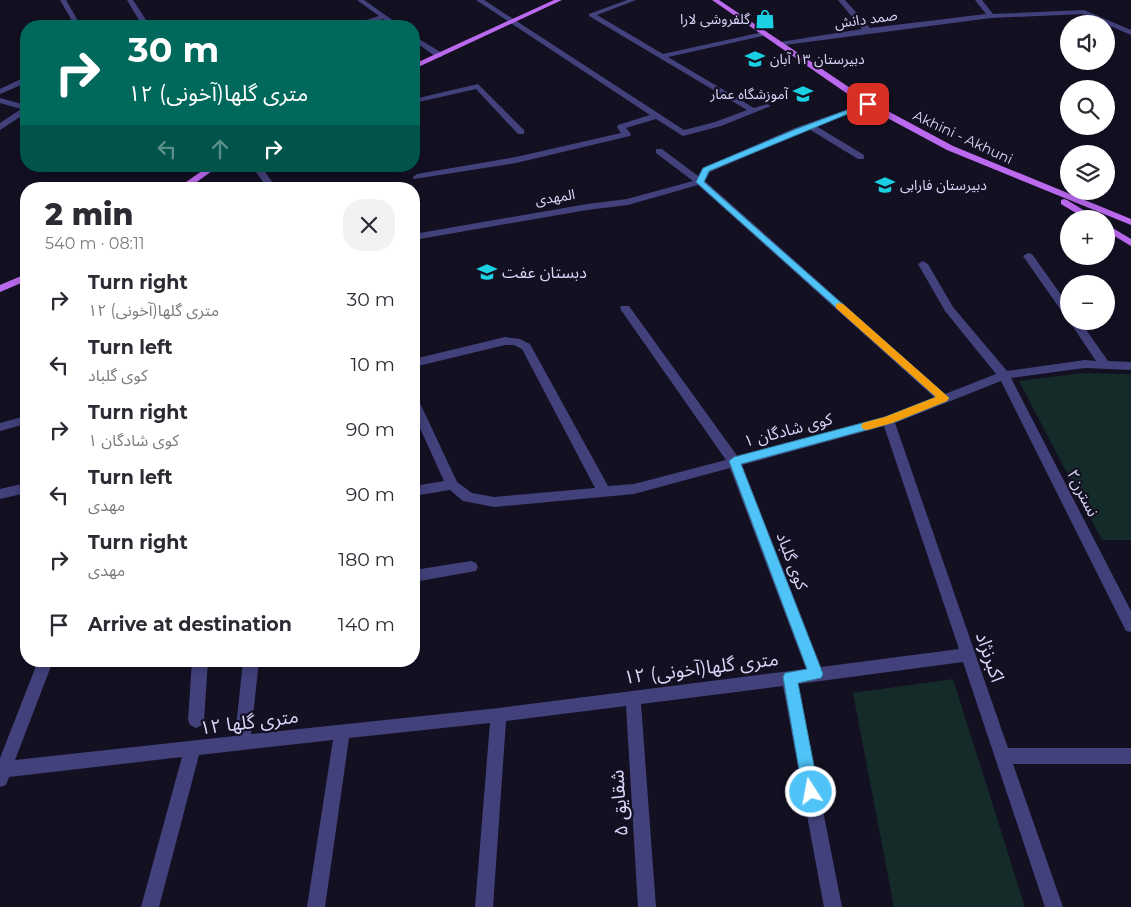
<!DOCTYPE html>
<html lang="en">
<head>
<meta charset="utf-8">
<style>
  :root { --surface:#fff; --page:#f2f2f3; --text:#2b2b33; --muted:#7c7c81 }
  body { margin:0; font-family:Montserrat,"Noto Sans Arabic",sans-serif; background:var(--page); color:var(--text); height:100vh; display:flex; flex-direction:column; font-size:19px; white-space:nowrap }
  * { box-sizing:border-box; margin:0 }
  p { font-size:16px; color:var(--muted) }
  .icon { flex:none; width:28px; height:28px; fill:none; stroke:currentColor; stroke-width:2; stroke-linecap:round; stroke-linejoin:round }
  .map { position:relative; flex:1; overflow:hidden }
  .sheet { position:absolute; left:20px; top:182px; width:400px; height:485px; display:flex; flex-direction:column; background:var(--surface); border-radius:20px; box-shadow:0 2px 12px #0003 }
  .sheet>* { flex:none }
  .banner { position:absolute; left:20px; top:20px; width:400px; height:152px; border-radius:20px; box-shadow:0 2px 12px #0003; background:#00695c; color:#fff; overflow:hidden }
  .buttons { position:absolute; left:1060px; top:15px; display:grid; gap:10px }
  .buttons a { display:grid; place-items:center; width:55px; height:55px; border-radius:50%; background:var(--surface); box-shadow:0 2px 12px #0003; font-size:25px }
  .pin { position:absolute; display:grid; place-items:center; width:42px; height:42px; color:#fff; margin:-21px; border-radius:10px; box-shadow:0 2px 8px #0006 }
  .me { position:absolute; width:55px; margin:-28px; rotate:349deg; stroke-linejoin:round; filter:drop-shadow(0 0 4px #0008) }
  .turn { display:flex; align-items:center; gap:18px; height:105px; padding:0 25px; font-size:22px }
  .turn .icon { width:65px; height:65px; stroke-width:2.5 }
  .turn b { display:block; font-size:35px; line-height:42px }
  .lanes { display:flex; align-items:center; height:48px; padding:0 25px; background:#0003; justify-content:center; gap:25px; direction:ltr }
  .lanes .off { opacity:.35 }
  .round { display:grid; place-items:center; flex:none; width:52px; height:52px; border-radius:20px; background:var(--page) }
  .summary { display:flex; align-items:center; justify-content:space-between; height:85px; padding:0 25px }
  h1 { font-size:30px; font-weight:800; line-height:38px }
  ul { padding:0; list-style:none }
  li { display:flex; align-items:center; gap:15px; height:65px; padding:0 25px }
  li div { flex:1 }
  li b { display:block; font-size:19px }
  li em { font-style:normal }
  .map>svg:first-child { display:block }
  .green { fill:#142b2a }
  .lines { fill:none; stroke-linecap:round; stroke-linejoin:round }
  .minor { fill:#42417b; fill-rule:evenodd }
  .major { fill:#bb69ee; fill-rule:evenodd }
  .route { fill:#4fc3f7; stroke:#337fa1 }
  .slow { fill:#f59e0b }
  .labels { text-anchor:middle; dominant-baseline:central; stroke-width:4.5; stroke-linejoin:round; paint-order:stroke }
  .far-poi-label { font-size:14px; fill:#dad6fa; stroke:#131022; text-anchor:end }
  .far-street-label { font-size:14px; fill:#dad6fa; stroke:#131022 }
  .poi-label { font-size:16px; fill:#dad6fa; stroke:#131022; text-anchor:start }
  .street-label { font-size:16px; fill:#dad6fa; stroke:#131022 }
  .near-street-label { font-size:19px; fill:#dad6fa; stroke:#131022 }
</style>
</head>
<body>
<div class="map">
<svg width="1131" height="907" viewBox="0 0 1131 907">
  <rect width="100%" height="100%" fill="#131022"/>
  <path class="green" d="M1083 373 1131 374V540H1102L1019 381Z
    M953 679 1025 907H894L853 693Z"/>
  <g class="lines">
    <path class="minor" d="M60 0H66L81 26H75Z
      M127 0H133L148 23 146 24 133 26 140 22Z
      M357 0H364L401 26H393L383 19 362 26H353L354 24 379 16Z
      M476 0H484L684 130 715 122 747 110 589 16V14L627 0H636L597 15 663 54 767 31V35L668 57 754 108 767 104 771 106 721 126 683 136 656 119 626 128 631 134 630 136 516 163 414 179 413 177 417 174 516 157 621 133 617 127 618 125 650 115Z
      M838 0H845L870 28 986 14 975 0H982L993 14 1084 10 1131 30V35L1083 14 991 18 777 46V42H780L862 29Z
      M268 23H272L275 26H268Z
      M414 36 442 53V57H436L414 41Z
      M23 78H26V83L0 94V89Z
      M478 84 524 130V134H518L476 89 414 103V99Z
      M0 98 26 105V113L0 130V123L21 109 0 103Z
      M868 102 872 104 871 106 816 126 864 155V159H858L809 129 710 172 705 181 945 394 996 374 945 311 918 264 923 261 928 264 953 307 1007 371 1085 360 1096 361 1069 321H1080L1108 361 1131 362V370L1085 368 1011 378 1131 611V632L1126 631 1001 381 895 423 1008 748H1131V764H1013L1063 907H1045L963 662 798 684 842 907H824L783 686 641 704 656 907H638L626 706 506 721 493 907H475L490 723 349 738 325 907H307L333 740 199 755 159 907H141L182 757 9 777 6 785 0 787V758L38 661H53L15 760 235 736 243 661H259L251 734 499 708 806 669 730 468 634 494 494 507 463 501 450 490 414 496V486L444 481 414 415V399L420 403 457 482 472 493 494 497 595 488 522 349 514 345H505L414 367V359L505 337 520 339 530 344 608 486 634 484 726 460 621 310 620 308 621 306H629L738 457 885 418 935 398 698 185 628 205 587 210 414 240V234L587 204 627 199 693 181 656 153V149H662L698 176 703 168 795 128ZM884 426 959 649 821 667 742 465Z
      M252 166H261L277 189H268Z
      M1028 253 1032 254 1069 306V317L1065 316 1023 256Z
      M26 416V424L0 431V423Z
      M26 483V493L0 499V489Z
      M471 561 476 563 478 567 476 571 414 582V570Z
      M192 661H208L204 720 202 725 196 728 190 725 188 720Z"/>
    <path class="major" d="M554 0H562L414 69V64Z
      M712 0H719L871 102 953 146 1131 219V225L947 150 865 106Z
      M209 166H219L187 189H176Z
      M1064 199 1067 200 1098 219H1086L1061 204V200Z
      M1106 224 1131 239V246L1106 231Z
      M26 274V281L0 292V285Z"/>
  </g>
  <path class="route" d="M866 103 872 104 709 171 704 182 949 398 947 401 892 423 741 464 823 674 821 678 798 683 819 792 817 798 811 800 806 798 803 792 783 677 785 673 807 669 729 461 734 457 885 417 936 397 696 182 703 168 796 129Z"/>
  <path class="slow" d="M839 303 843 304 947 396 949 398 947 401 892 423 867 430 863 429 861 426 863 423 885 417 936 397 836 308V304Z"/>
  <defs>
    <symbol id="shop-bare" viewBox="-9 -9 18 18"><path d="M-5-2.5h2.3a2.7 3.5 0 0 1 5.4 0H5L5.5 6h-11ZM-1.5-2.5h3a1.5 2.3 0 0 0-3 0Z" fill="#1ad0e2" stroke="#131022" stroke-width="2.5" paint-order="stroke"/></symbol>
    <symbol id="school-bare" viewBox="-9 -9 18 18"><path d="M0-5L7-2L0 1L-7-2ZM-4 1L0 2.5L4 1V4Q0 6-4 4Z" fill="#1ad0e2" stroke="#131022" stroke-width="2.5" paint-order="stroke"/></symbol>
  </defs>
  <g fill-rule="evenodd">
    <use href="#shop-bare" x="751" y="5" width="28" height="28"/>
    <use href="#school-bare" x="741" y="45" width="28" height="28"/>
    <use href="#school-bare" x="789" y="80" width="28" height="28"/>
    <use href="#school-bare" x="871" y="171" width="28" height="28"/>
    <use href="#school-bare" x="473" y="258" width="28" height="28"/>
  </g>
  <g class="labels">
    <g class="far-poi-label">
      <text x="750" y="19">گلفروشی لارا</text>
      <text x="770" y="59" text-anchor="start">دبیرستان ۱۳ آبان</text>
      <text x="788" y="94">آموزشگاه عمار</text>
      <text x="900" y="185" text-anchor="start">دبیرستان فارابی</text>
    </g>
    <g class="far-street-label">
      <text transform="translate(866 19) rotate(-8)">صمد دانش</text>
      <text transform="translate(963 137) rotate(25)">Akhini - Akhuni</text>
      <text transform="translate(555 197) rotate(-9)">المهدی</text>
    </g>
    <g class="poi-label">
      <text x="502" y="272">دبستان عفت</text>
    </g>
    <g class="street-label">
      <text transform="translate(788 430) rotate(-15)">کوی شادگان ۱</text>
      <text transform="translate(1083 493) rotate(63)">نسترن۲</text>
      <text transform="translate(792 561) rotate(69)">کوی گلباد</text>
    </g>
    <g class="near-street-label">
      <text transform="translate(990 657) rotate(71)">اکبرنژاد</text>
      <text transform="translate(701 668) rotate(-7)">۱۲ متری گلها(آخونی)</text>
      <text transform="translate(249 722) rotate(-7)">۱۲ متری گلها</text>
      <text transform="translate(619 803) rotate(-94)">شقایق ۵</text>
    </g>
  </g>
</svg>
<div class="buttons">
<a><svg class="icon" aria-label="sound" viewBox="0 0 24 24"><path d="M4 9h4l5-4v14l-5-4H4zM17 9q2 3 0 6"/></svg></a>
<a><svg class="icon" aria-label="search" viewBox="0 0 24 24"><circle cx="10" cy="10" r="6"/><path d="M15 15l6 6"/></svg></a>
<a><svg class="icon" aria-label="layers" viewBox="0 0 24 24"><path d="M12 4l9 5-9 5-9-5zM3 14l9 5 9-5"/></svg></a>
<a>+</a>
<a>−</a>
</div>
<div class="pin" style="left:868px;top:104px;background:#d93025"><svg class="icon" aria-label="arrive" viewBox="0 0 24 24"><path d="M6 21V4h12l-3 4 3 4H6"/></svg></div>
<svg class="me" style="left:811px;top:792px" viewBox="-20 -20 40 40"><circle r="17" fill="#4fc3f7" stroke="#fff" stroke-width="3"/><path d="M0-11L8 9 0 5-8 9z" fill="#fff"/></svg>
<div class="banner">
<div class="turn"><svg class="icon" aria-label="right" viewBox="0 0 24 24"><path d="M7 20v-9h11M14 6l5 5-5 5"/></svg><div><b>30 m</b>۱۲ متری گلها(آخونی)</div></div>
<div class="lanes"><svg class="icon off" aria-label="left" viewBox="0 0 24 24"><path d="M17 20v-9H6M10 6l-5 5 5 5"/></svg><svg class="icon off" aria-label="ahead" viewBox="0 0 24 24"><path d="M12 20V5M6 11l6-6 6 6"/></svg><svg class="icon" aria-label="right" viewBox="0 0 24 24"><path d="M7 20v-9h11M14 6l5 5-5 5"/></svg></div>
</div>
<section class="sheet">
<div class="summary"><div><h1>2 min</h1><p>540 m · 08:11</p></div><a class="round"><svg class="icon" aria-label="close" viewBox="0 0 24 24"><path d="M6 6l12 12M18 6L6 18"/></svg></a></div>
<ul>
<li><svg class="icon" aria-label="right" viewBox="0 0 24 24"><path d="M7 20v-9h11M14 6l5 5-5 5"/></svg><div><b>Turn right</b><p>۱۲ متری گلها(آخونی)</p></div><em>30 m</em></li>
<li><svg class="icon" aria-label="left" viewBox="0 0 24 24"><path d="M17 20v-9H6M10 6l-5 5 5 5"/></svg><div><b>Turn left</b><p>کوی گلباد</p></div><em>10 m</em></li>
<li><svg class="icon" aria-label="right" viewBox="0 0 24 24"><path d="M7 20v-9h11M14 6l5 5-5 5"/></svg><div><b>Turn right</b><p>کوی شادگان ۱</p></div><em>90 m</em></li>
<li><svg class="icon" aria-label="left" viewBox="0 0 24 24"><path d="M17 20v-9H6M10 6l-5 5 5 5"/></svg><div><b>Turn left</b><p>مهدی</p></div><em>90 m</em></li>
<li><svg class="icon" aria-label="right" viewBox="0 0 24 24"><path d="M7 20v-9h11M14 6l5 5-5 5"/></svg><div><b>Turn right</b><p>مهدی</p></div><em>180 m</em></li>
<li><svg class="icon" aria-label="arrive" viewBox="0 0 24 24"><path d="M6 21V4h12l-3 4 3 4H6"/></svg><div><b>Arrive at destination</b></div><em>140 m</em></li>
</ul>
</section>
</div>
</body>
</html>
